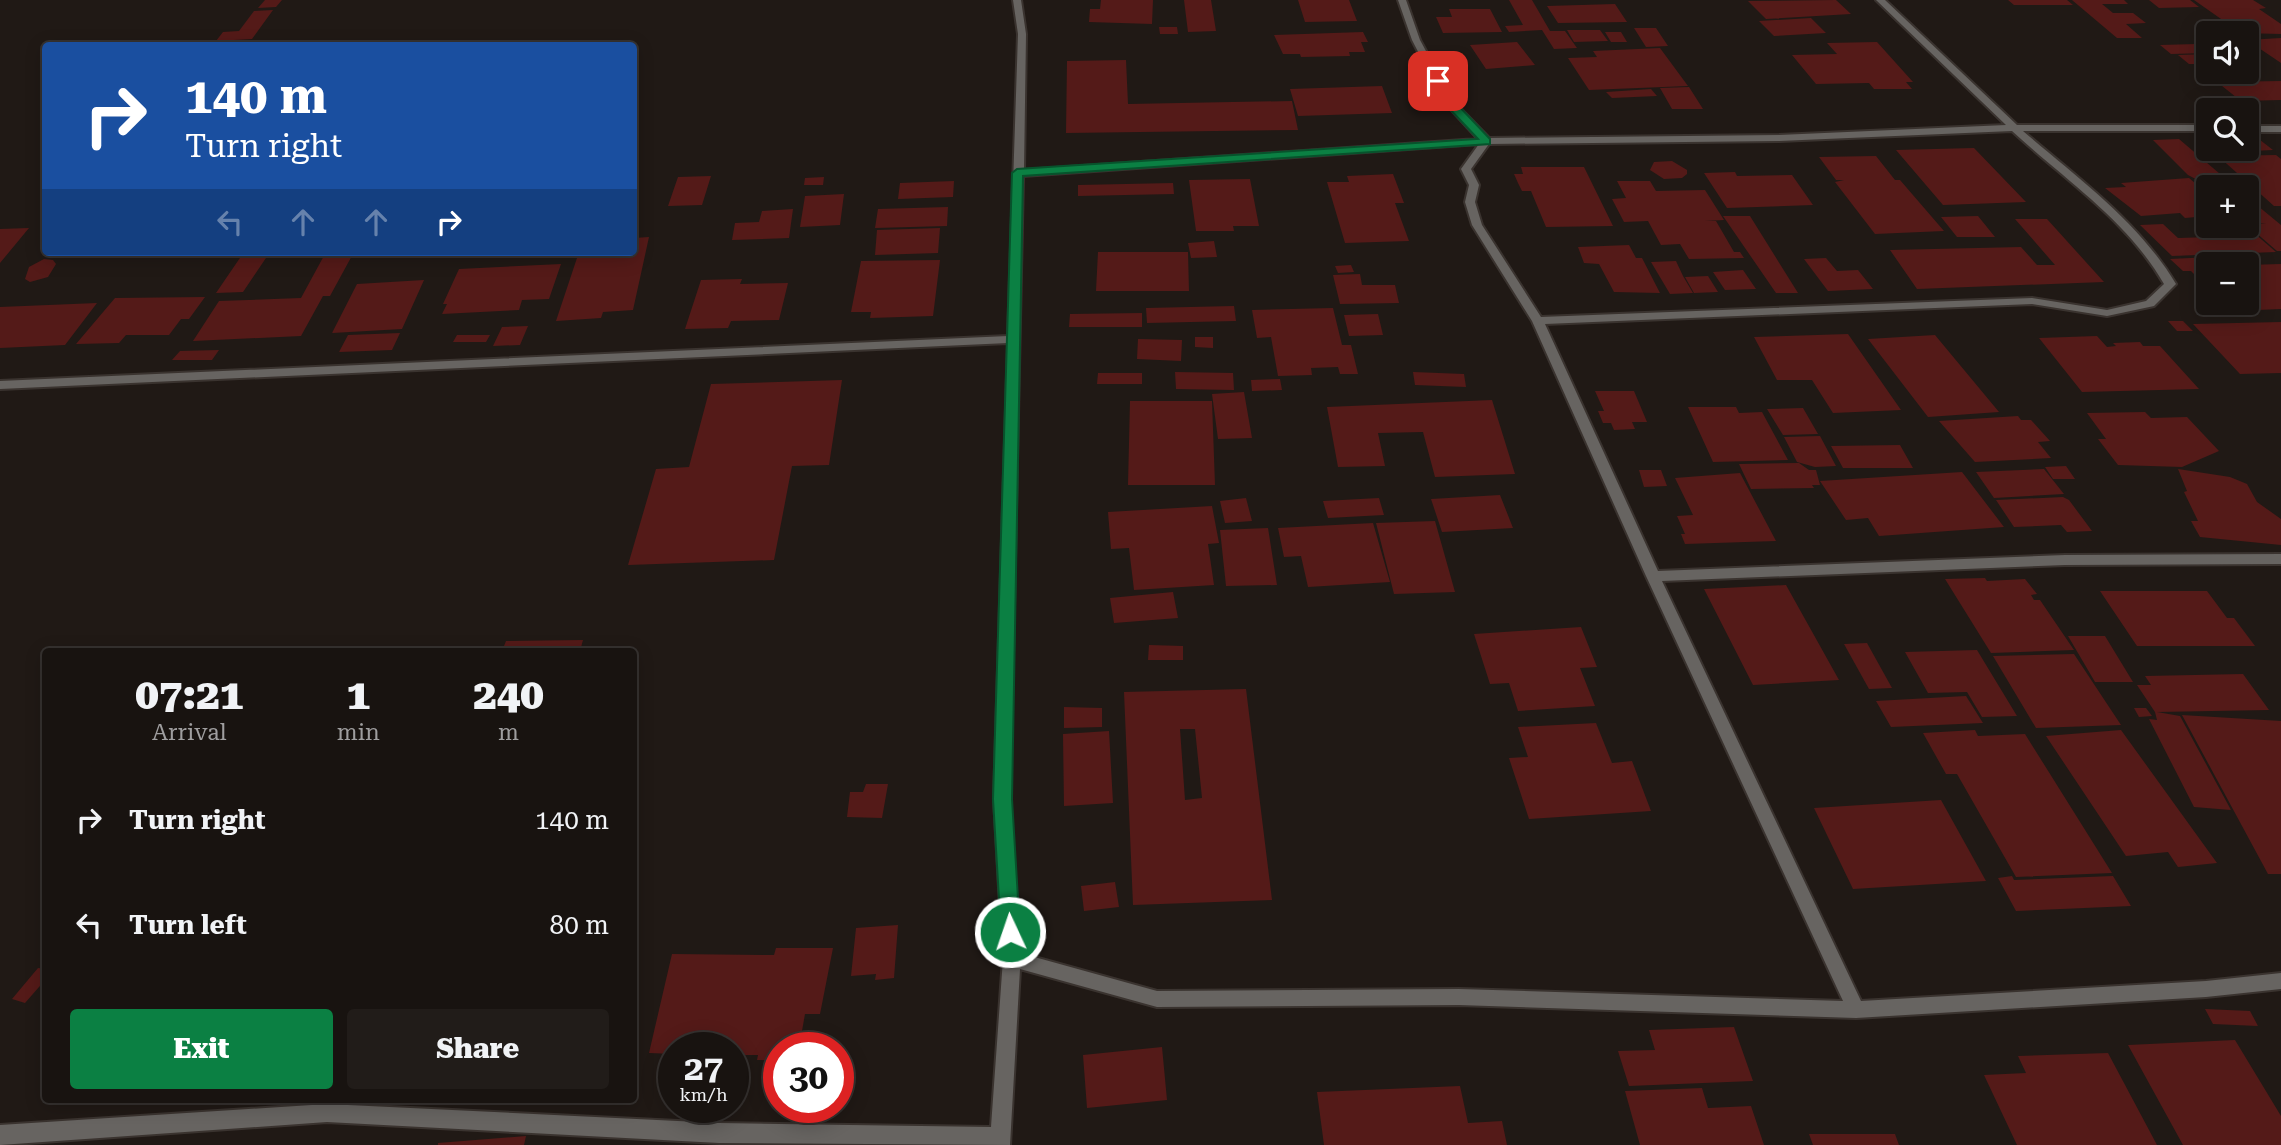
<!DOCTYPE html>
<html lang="en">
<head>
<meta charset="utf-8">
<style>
  :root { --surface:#181310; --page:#211c19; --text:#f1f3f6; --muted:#9f9e9f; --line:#363230; --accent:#0b8043 }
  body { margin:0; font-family:"Roboto Serif",serif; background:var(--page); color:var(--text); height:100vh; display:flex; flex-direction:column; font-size:26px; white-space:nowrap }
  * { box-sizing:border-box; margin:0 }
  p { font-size:23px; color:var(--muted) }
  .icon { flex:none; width:38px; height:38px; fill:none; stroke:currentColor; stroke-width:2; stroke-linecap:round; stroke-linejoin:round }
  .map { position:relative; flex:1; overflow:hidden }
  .panel { position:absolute; left:42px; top:648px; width:595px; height:455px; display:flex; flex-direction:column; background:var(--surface); border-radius:7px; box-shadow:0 4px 18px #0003,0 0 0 2px var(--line) }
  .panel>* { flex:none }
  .top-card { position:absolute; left:42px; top:42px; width:595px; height:214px; border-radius:7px; box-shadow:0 4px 18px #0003,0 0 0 2px var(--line); background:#1a4fa0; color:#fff; overflow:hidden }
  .buttons { position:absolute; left:2196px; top:21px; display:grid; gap:14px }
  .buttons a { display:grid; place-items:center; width:63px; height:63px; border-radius:7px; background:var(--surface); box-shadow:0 4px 18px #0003,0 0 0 2px var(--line); font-size:35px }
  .speed { position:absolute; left:658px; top:1032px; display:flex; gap:14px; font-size:35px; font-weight:700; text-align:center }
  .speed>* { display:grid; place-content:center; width:91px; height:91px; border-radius:50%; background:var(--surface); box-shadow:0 4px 18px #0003,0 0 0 2px var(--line); line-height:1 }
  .speed small { font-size:18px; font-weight:400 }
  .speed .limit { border:10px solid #d22; background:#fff; color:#111 }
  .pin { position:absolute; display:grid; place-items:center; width:60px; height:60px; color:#fff; margin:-30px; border-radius:14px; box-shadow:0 4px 10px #0006 }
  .me { position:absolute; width:77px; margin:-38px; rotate:357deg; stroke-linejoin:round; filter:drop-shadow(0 0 5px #0008) }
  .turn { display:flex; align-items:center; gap:24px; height:147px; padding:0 28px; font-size:32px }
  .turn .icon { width:91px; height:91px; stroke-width:2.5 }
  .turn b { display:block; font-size:49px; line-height:60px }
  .lanes { display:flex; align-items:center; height:66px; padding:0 28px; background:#0003; justify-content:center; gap:35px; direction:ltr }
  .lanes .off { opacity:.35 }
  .eta { display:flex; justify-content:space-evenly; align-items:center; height:119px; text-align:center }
  .eta b { font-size:42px; font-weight:800; line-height:49px }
  .button { display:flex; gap:14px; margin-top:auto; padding:14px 28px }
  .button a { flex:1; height:80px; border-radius:7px; background:var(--accent); color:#fff; font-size:28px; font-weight:800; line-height:80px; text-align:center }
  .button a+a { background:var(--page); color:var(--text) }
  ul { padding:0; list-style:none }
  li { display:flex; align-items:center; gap:21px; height:105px; padding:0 28px }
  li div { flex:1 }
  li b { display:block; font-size:26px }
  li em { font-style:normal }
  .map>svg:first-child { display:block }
  .building { fill:#541a18; fill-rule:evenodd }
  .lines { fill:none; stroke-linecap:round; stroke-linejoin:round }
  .minor-casing { stroke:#3a332f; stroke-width:4 }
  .minor { fill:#676461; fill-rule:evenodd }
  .route { fill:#0b8043; stroke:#07532c; stroke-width:2 }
</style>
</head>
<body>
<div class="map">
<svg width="2281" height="1145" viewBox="0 0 2281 1145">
  <rect width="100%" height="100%" fill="#201915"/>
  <path class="building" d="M265 0H282L276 7 258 8Z
    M1101 0H1153L1152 24 1089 22 1090 9H1100Z
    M1184 0H1211L1216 31 1188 32Z
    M1298 0H1349L1357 21 1305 22Z
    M1509 0H1532L1550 31H1565L1577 48 1554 49 1542 30 1509 32 1505 26 1523 25Z
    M1836 0 1851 14 1766 19 1748 1Z
    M2008 0H2067L2073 5H2014Z
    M2072 0H2124L2128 4H2102L2113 13H2133L2146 23 2126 24 2142 38H2117Z
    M2149 0H2190L2199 7 2159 8Z
    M2194 0H2253L2266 8 2259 9 2281 24V34L2241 33Z
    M1615 4 1627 22 1558 23 1547 6Z
    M1449 9H1490L1502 32 1443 33 1436 17H1452Z
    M273 10 252 39 216 41 223 32 239 31 254 11Z
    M1811 18 1826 33 1774 36 1759 21Z
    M1159 27H1177L1178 34H1160Z
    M1634 28H1656L1668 46 1646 47Z
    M1567 30H1600L1608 41 1574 42Z
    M1363 32 1368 42H1361L1365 52H1349L1350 56 1301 57 1300 54H1283L1274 35Z
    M1605 32H1621L1627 42H1611Z
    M2281 38V63L2247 40Z
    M1517 42 1535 65 1486 69 1470 45Z
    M1877 42 1913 82H1906L1912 89H1874L1869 83 1816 84 1792 55 1837 54 1827 43Z
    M2197 44 2208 53 2171 54 2160 45Z
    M1660 48 1688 86 1589 90 1568 58 1597 57 1593 51Z
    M2208 54V64H2189L2178 55Z
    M1126 60 1128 104 1292 101 1298 130 1066 133 1067 61Z
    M2281 81V100L2241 101 2217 82Z
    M1382 86 1392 113 1298 116 1290 89Z
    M1689 87 1703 109H1672L1660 88Z
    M1651 89 1657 96 1612 98 1606 92Z
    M2247 136H2255L2273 150 2231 152 2228 149H2247Z
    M2179 139 2220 174H2217L2226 183 2205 184 2188 175 2153 140Z
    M1974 148 2026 202 1943 205 1896 150Z
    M2276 155 2281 159V206H2274L2218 156Z
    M1876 156 1895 180H1900L1944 231 1875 234 1835 182 1844 180H1836L1819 157Z
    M1672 161 1687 170V174L1682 178 1664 179 1650 170 1654 162Z
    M1521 167H1584L1613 226 1546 227 1531 191H1522L1518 183 1514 174H1523Z
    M1735 172 1737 176 1792 175 1813 205 1727 208 1704 173Z
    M1393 174 1404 203H1395L1409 241 1345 243 1327 182H1349L1347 176Z
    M711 176 702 205 668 206 678 177Z
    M824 177 823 185H804L805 178Z
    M2189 178 2208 194V216L2185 218 2180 213 2141 216 2105 188 2126 187 2121 183Z
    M1250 179 1259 226H1233L1234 231H1196L1189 180Z
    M954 181 953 197 898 199 900 183Z
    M1617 181H1650L1656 191 1705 190 1724 220 1705 221H1716L1734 252H1740L1744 258 1689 259 1680 244 1661 245 1648 221 1624 222 1612 199 1626 198Z
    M1173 183 1174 194 1078 196V185Z
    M844 194 840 225 800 227 805 196Z
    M2247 206H2258L2281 225V251H2277L2247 225 2266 223H2247Z
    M948 207 947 226 875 228 878 209Z
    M793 209 789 238 732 240 735 223 759 222 762 211Z
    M1723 216H1750L1798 293H1776Z
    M1978 216 1995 237H1957L1941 217Z
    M2015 219H2047L2104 282 1917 289 1890 250 2021 247 2037 265H2055Z
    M2163 224 2178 238 2245 236 2234 226H2246L2276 252 2172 256 2140 225Z
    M29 228 0 263V229Z
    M940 228 938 253 875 255 877 230Z
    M649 237 633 310 603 312 601 318 556 321 579 252H634V238Z
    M1214 241 1217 257 1191 258 1188 243Z
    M1629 245 1636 258H1642L1660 293 1614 292 1599 264 1584 263 1578 247Z
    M244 252H270L243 292 216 293Z
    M326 252H354L330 296H323L301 336 193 341 219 301 301 298Z
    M538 252H573L572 256 536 258Z
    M1098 252H1188L1189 291H1096Z
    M2211 257 2221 264H2208V288L2191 271H2183L2170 259Z
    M1826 258 1837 271 1858 270 1873 289 1828 291 1804 259Z
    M44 259 53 260 56 264 48 277 30 282 25 279 29 267Z
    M940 260 933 316 870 318 871 312H851L861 261Z
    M1676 261 1683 276 1693 293 1670 294 1651 262Z
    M561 264 549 299 522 300 519 310 442 314 447 304H443L459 269Z
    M2281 264V309L2232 311 2224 303H2247V265Z
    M1351 265 1354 272 1338 273 1335 266Z
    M1743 270 1756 289 1725 290 1713 272Z
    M1360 274 1362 285H1395L1399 303 1340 304 1333 275Z
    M1708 276 1718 292 1694 293 1685 277Z
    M742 279 740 284 788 283 779 320 731 321 728 328 685 329 701 280Z
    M424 280 402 329 332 333 357 284Z
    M205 297 189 319H181L169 335H126L119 343 76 344 115 298Z
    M97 303 65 345 0 348V307Z
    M1234 306 1236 321 1147 323 1146 308Z
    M1333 308 1342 345H1351L1358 374H1340L1338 367 1311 368 1312 375 1278 376 1271 337 1257 338 1252 310Z
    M1142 313V327H1069L1070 314Z
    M1378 314 1383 335 1349 336 1344 315Z
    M2168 321H2183L2193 331H2177Z
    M2281 322V373L2240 374 2193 324Z
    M528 326 520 345 493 346 502 327Z
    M400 333 392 350 339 352 348 335Z
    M1848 334 1901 410 1833 413 1812 380H1777L1754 337Z
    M457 335H490L486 342H453Z
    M1935 335 1999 412 1928 417 1868 339Z
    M2097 336 2107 347 2116 346 2113 343 2140 342 2143 346H2160L2199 389 2082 392 2039 338Z
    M1195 337H1213V348L1195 347Z
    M1138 339 1182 340 1181 361 1137 359Z
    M219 350 212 360H172L180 351Z
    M1175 372 1233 373 1234 390 1176 389Z
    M1413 372 1464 374 1466 387 1415 385Z
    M1098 373H1142V384H1097Z
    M1280 379 1282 390 1252 391 1251 380Z
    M842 380 829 465 792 466 774 560 628 565 656 469 689 467 711 384Z
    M1595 391H1634L1647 422H1632L1635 429 1614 430 1611 423H1603L1598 411H1604Z
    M1244 392 1252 438 1218 439 1212 394Z
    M1492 400 1515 474 1435 477 1423 432 1378 433 1385 466 1338 467 1327 407Z
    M1130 401H1212L1215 485H1128Z
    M1688 407H1736L1739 413 1762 412 1788 460 1713 462Z
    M1803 408 1818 434 1783 435 1767 409Z
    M2145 412 2151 418 2187 417 2219 451 2182 467 2118 465 2098 439H2106L2087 413Z
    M2018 416 2021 420H2031L2050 441 2038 442 2051 458 1975 462 1939 421Z
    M1820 436 1836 466 1815 467 1797 462 1784 437Z
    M1900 445 1913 468H1843L1831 446Z
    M1799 463 1809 470H1816L1820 485H1812L1814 488 1751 489 1739 464Z
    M2066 466 2075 479H2053L2045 467Z
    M2044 469 2064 494 1994 498 1976 472Z
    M2178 469 2230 477 2247 484 2257 502 2281 519V545L2200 537 2191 521H2198L2184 492 2187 491Z
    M1639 470H1661L1667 486 1644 487Z
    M1962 472 2004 527 1879 536 1868 518 1846 520 1820 481Z
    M1740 473 1776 541 1685 544 1681 534H1685L1677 516 1693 515 1675 478Z
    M1500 495 1513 528 1442 532 1431 499Z
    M2063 497 2069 500 2092 531 2067 532 2061 525 2014 527 1996 500Z
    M1246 498 1252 521 1225 523 1220 501Z
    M1379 498 1384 515 1328 518 1323 501Z
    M1212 506 1219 543 1208 544 1214 585 1134 590 1129 548 1111 549 1108 512Z
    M1435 521 1455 592 1394 594 1376 523Z
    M1373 523 1390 582 1308 587 1301 556 1284 557 1278 528Z
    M1268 528 1277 585 1226 586 1220 530Z
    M1985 578 1987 581 2025 579 2037 594 2031 595 2034 600H2040L2074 650 1991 653 1945 579Z
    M1786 585 1839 680 1753 685 1704 589Z
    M2100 591H2207L2227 618H2234L2255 646H2137Z
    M1173 592 1178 618 1114 623 1110 598Z
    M1581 627 1597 667 1580 668 1595 706 1518 711 1509 683 1490 684 1474 634Z
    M2068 636H2105L2133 682H2095Z
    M583 640 580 651H502L506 641Z
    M1867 643 1892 688 1869 689 1844 644Z
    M1149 645 1183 646V660H1148Z
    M1977 650 2017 716 1982 717 1967 692 1928 693 1905 652Z
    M2074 654 2121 725 2036 728 1993 656Z
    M2243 674 2269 710 2157 712 2180 716 2231 810 2194 807 2149 719 2157 720 2155 712 2137 685H2151L2145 676Z
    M1246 689 1272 900 1133 905 1124 692ZM1180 729H1195L1202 798 1185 800Z
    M1966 696 1983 723 1891 727 1876 701Z
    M1064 707 1102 708V727L1064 728Z
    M2134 708H2146L2152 716 2139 717Z
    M2182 715 2281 721V874H2268Z
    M1596 723 1612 763 1632 761 1651 811 1529 819 1509 758 1528 757 1518 727Z
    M1975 730 1978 736 2025 734 2112 873 2016 877 1957 774H1946L1923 733Z
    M2121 730 2217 863 2178 867 2168 852 2126 856 2046 736Z
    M1109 731 1113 803 1064 806 1063 734Z
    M866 784H888L882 818 847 817 850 792H863Z
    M1941 800 1986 881 1853 889 1814 808Z
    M2012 876 2014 880 2113 876 2131 906 2016 911 1998 878Z
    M1115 882 1119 907 1084 911 1081 886Z
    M898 925 894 978 875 980 876 974 851 976 856 928Z
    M776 948H833L820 1014H805L799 1048H779V1060H757L758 1055H733V1048H674V1054L649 1053 672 954 774 955Z
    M38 968 46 969V979L25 1003 12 999Z
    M2205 1009 2250 1011 2258 1026 2213 1024Z
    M1734 1027 1753 1081 1629 1086 1618 1051 1655 1050 1649 1030Z
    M2235 1040 2281 1116V1145H2183L2128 1045Z
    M1162 1047 1167 1100 1087 1108 1083 1055Z
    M2108 1053 2157 1145H2017L1984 1075 2026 1073 2018 1056Z
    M1460 1086 1468 1123 1502 1121 1507 1145H1324L1317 1092Z
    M1702 1088 1708 1108 1751 1106 1764 1145H1640L1625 1091Z
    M1809 1134H1895L1899 1145H1813Z
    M526 1136 524 1145H438V1143Z"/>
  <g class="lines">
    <defs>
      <path id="minor" d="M1013 0H1021L1026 34 1024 170 1478 139 1444 102 1412 40 1398 0H1406L1420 40 1453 101 1489 138 1779 135 2006 125 1876 0H1885L2017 125H2208V131H2023C2078 178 2138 221 2176 284L2154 306 2107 316 2032 304 1545 324 1658 571 2065 555 2281 554V564L2065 565 1662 581 1861 1001 2206 981 2281 973V989L2206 997 1856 1018 1459 1005 1157 1007 1020 969 1010 1145 719 1143 327 1122 0 1145V1125L327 1104 719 1123 991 1127 1003 959 994 799 1008 343 0 389V381L1008 336 1018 34ZM2012 131C2065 180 2127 220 2164 284L2146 301 2107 310 2032 298 1541 317 1482 225 1475 202 1479 185 1471 169 1489 144 1779 141ZM1479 144 1461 169 1469 185 1465 202 1472 225 1532 321 1646 576 1843 1001 1459 989 1157 991 1020 953 1010 799 1023 176Z
        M2247 126H2281V132H2247Z"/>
    </defs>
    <use href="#minor" class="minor-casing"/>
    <use href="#minor" class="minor"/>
  </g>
  <path class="route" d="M1438 78 1442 79 1453 100 1490 139V144L1023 176 1012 799 1020 932 1017 939 1010 941 1003 939 1001 932 993 799 1012 173 1017 169 1478 139 1445 104 1433 81Z"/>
</svg>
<div class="buttons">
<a><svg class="icon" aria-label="sound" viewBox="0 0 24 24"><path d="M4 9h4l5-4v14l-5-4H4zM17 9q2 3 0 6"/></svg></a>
<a><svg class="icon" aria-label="search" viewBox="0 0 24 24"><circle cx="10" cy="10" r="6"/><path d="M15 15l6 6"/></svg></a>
<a>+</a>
<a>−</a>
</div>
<div class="speed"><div>27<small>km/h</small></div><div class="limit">30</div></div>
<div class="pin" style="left:1438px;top:81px;background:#d93025"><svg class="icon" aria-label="arrive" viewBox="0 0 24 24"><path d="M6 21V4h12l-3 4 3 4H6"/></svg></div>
<svg class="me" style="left:1010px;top:932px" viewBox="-20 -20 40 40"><circle r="17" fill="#0b8043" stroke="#fff" stroke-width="3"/><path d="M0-11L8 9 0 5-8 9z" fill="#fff"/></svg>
<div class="top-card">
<div class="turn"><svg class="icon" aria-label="right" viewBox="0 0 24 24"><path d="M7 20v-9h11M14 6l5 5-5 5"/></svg><div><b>140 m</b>Turn right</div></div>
<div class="lanes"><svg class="icon off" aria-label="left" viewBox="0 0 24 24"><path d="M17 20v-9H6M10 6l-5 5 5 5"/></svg><svg class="icon off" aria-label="ahead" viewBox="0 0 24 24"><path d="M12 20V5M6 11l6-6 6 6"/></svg><svg class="icon off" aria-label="ahead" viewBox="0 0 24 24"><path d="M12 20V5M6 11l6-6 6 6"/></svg><svg class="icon" aria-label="right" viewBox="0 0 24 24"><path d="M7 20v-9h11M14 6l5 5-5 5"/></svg></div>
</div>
<section class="panel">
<div class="eta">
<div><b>07:21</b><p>Arrival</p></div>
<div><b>1</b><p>min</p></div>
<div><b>240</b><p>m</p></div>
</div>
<ul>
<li><svg class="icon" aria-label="right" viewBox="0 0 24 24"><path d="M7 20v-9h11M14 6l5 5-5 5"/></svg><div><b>Turn right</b></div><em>140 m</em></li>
<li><svg class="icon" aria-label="left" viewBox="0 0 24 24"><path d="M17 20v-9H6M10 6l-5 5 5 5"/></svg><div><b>Turn left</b></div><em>80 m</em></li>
</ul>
<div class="button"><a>Exit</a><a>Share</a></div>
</section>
</div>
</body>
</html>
